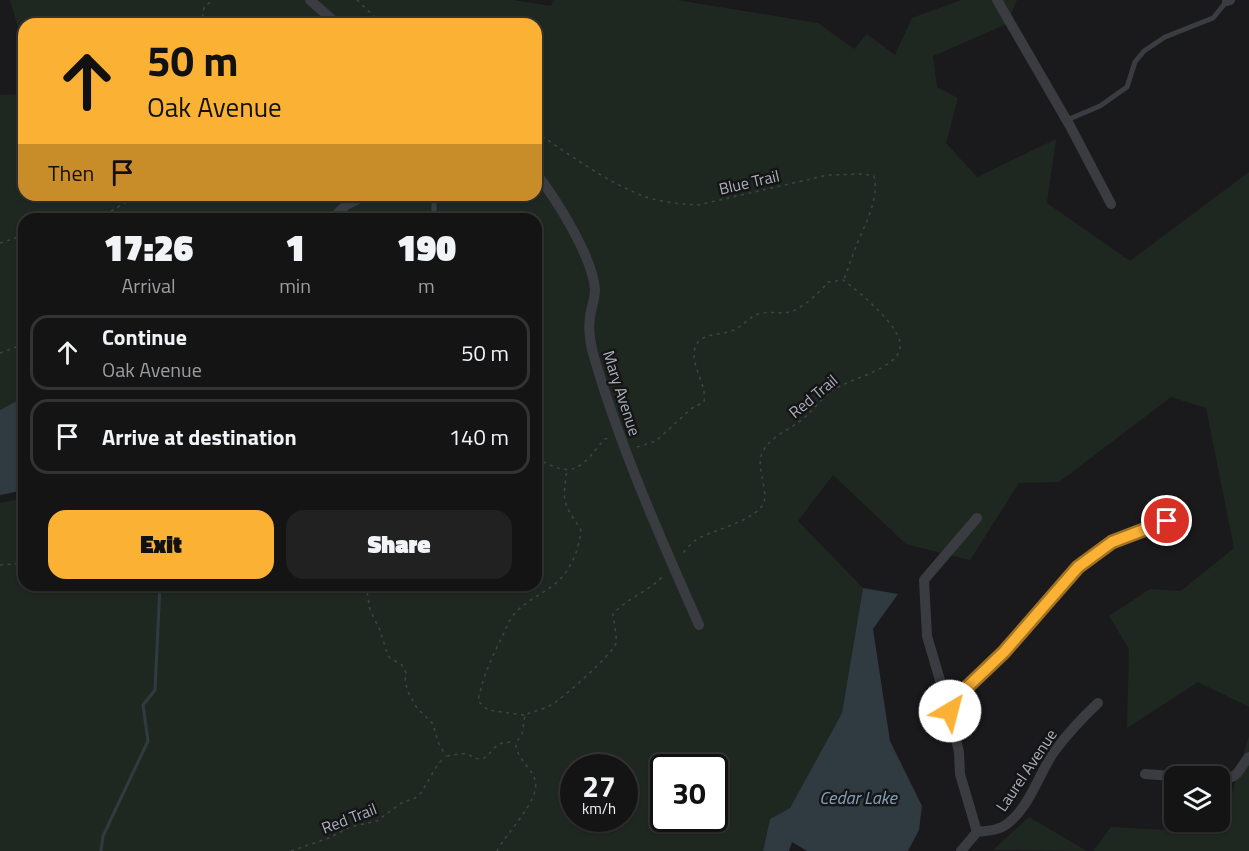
<!DOCTYPE html>
<html lang="en">
<head>
<meta charset="utf-8">
<style>
  :root { --surface:#141415; --page:#212122; --text:#f1f3f6; --muted:#9d9ea0; --line:#333334; --accent:#fab134 }
  body { margin:0; font-family:"Titillium Web",sans-serif; background:var(--page); color:var(--text); height:100vh; display:flex; flex-direction:column; font-size:22px; white-space:nowrap }
  * { box-sizing:border-box; margin:0 }
  p { font-size:20px; color:var(--muted) }
  .icon { flex:none; width:33px; height:33px; fill:none; stroke:currentColor; stroke-width:2; stroke-linecap:round; stroke-linejoin:round }
  .map { position:relative; flex:1; overflow:hidden }
  .side { position:absolute; left:18px; top:213px; width:524px; height:378px; display:flex; flex-direction:column; background:var(--surface); border-radius:18px; box-shadow:0 2px 4px #0004,0 0 0 2px var(--line) }
  .side>* { flex:none }
  .hud { position:absolute; left:18px; top:18px; width:524px; height:183px; border-radius:18px; box-shadow:0 2px 4px #0004,0 0 0 2px var(--line); background:#fab134; color:#111; overflow:hidden }
  .tools { position:absolute; left:1164px; top:766px; display:grid; gap:12px }
  .tools a { display:grid; place-items:center; width:66px; height:66px; border-radius:12px; background:var(--surface); box-shadow:0 2px 4px #0004,0 0 0 2px var(--line); font-size:30px }
  .speed { position:absolute; left:560px; top:754px; display:flex; gap:12px; font-size:30px; font-weight:700; text-align:center }
  .speed>* { display:grid; place-content:center; width:78px; height:78px; border-radius:50%; background:var(--surface); box-shadow:0 2px 4px #0004,0 0 0 2px var(--line); line-height:1 }
  .speed small { font-size:15px; font-weight:400 }
  .speed .limit { border:3px solid #111; border-radius:9px; background:#fff; color:#111 }
  .pin { position:absolute; display:grid; place-items:center; width:51px; height:51px; color:#fff; margin:-26px; border:3px solid #fff; border-radius:50%; box-shadow:0 2px 6px #0007 }
  .me { position:absolute; width:66px; margin:-33px; rotate:37deg; stroke-linejoin:round; filter:drop-shadow(0 0 4px #0008) }
  .turn { display:flex; align-items:center; gap:21px; height:126px; padding:0 30px; font-size:27px }
  .turn .icon { width:78px; height:78px; stroke-width:2.5 }
  .turn b { display:block; font-size:42px; line-height:51px }
  .then { display:flex; align-items:center; height:57px; padding:0 30px; background:#0003; gap:12px; font-size:22px }
  .eta { display:flex; justify-content:space-evenly; align-items:center; height:102px; text-align:center }
  .eta b { font-size:36px; font-weight:800; line-height:42px }
  .button { display:flex; gap:12px; margin-top:auto; padding:12px 30px }
  .button a { flex:1; height:69px; border-radius:18px; background:var(--accent); color:#111; font-size:24px; font-weight:800; line-height:69px; text-align:center }
  .button a+a { background:var(--page); color:var(--text) }
  ul { padding:0; list-style:none }
  li { display:flex; align-items:center; gap:18px; height:75px; margin:0 12px 9px; padding:0 18px; border:3px solid var(--line); border-radius:18px }
  li div { flex:1 }
  li b { display:block; font-size:22px }
  li em { font-style:normal }
  .map>svg:first-child { display:block }
  .green { fill:#1f2820; fill-rule:evenodd }
  .water { fill:#2f3a41 }
  .lines { fill:none; stroke-linecap:round; stroke-linejoin:round }
  .stream { stroke:#2f3a41; stroke-width:3 }
  .path { stroke:#404348; stroke-width:1.5; stroke-dasharray:3 4.5; stroke-linecap:butt }
  .lane { stroke:#3a3c41; stroke-width:5 }
  .street { stroke:#3a3c41; stroke-width:10 }
  .route-casing { stroke:#a27322; stroke-width:15 }
  .route { stroke:#fab134; stroke-width:10 }
  .labels { text-anchor:middle; dominant-baseline:central; stroke-width:5; stroke-linejoin:round; paint-order:stroke }
  .street-label { font-size:16px; fill:#acb1bc; stroke:#151517 }
  .water-label { font-size:18px; font-style:italic; fill:#82a0b8; stroke:#151517 }
</style>
</head>
<body>
<div class="map">
<svg width="1249" height="851" viewBox="0 0 1249 851">
  <rect width="100%" height="100%" fill="#1a1a1c"/>
  <path class="green" d="M10 0H513L551 6 553 0H677L818 23 854 49 867 34 895 55 912 18 961 0H1017L1007 24 933 56 937 87 958 98 946 143 977 177 1056 139 1047 203 1130 261 1249 172V707L1198 682 1127 728 1129 649 1109 616 1150 589 1181 591 1234 548 1206 408 1171 397 1059 482 1019 483 970 560 906 544 833 475 798 521 863 588 842 713 790 808 770 819 763 851H0V503L24 498V585H536V219H24V397L0 410V95L24 94V195H536V24H24V47ZM573 768H624V819H573ZM663 768H714V819H663Z
    M1249 736V851H1093L1111 827 1220 833Z
    M1029 817 1087 851 993 850Z"/>
  <path class="water" d="M24 397V487L15 492 0 495V410Z
    M863 588 898 594 873 629 890 741 922 806 919 830 908 851H807L792 842 789 851H763L770 819 790 808 842 713Z"/>
  <g class="lines">
    <path class="stream" d="M101 851 103 836 148 741 143 705 155 690 160 585"/>
    <path class="path" d="M357 0 382 24
      M206 24 202 13 205 6 213 0
      M536 132C570 155 605 181 643 196 660 202 680 204 698 205L828 175 863 174 874 176C880 201 862 229 854 252 850 261 848 270 844 279
      M98 219 138 195
      M0 243 24 235
      M0 353 24 344
      M637 447 656 441 692 408 704 402C707 383 690 366 695 348 699 332 722 336 734 330 744 325 750 316 761 313 772 311 782 315 793 311 806 305 819 293 828 282L843 280C858 291 904 328 900 348 897 369 851 378 833 390 822 398 814 409 804 418 790 430 770 436 762 453 755 468 771 494 762 506 749 522 718 529 701 537 693 540 687 549 681 555
      M536 459C545 462 554 468 563 469 582 473 594 450 605 439L611 438
      M0 565 24 563
      M366 585 370 610 380 630 387 653 390 658 402 665 406 673 405 682 408 692 417 708 433 724 438 742 446 756
      M524 715 488 710 478 701C482 680 490 661 500 641 505 632 508 621 515 613 527 600 543 594 556 583 571 570 579 550 581 530 563 502 562 504 567 470
      M447 756C453 755 460 753 467 754 472 756 475 759 481 759 493 757 492 738 515 743
      M291 851 329 838 350 827 377 821 401 803 415 798 421 793 438 764 445 757
      M497 851C506 833 541 800 535 780 532 769 519 760 516 747V743L522 734 525 715C533 711 542 710 551 705 562 699 614 653 616 643 617 635 614 623 613 614 627 598 650 591 664 575"/>
    <path class="lane" d="M1067 120 1100 106 1127 87 1135 62 1144 51 1165 37 1213 18 1227 1
      M434 195V219"/>
    <path class="street" d="M310 0 337 24
      M997 0 1070 126 1111 204
      M1227 1 1230 0
      M536 173C556 199 593 257 595 290 595 299 591 308 590 317 588 331 590 343 594 357 621 449 660 537 699 625
      M332 219 346 205 366 195
      M949 711 927 636 924 580 977 518
      M1145 774 1185 777
      M1220 779C1241 778 1237 770 1249 757
      M977 832 960 774 959 752 949 711 959 695 1004 652 1078 567 1112 542 1167 521
      M961 851 977 832C986 831 996 831 1004 826 1029 810 1038 775 1054 752 1067 734 1082 718 1098 703"/>
  </g>
  <g class="lines">
    <defs>
      <path id="route" d="M950 711 959 695 1004 652 1078 567 1112 542 1167 521"/>
    </defs>
    <use href="#route" class="route-casing"/>
    <use href="#route" class="route"/>
  </g>
  <g class="labels">
    <g class="street-label">
      <text transform="translate(749 182) rotate(-13)">Blue Trail</text>
      <text transform="translate(622 393) rotate(72)">Mary Avenue</text>
      <text transform="translate(813 396) rotate(-40)">Red Trail</text>
      <text transform="translate(1026 770) rotate(-56)">Laurel Avenue</text>
      <text transform="translate(349 818) rotate(-21)">Red Trail</text>
    </g>
    <g class="water-label">
      <text x="858" y="797">Cedar Lake</text>
    </g>
  </g>
</svg>
<div class="tools">
<a><svg class="icon" aria-label="layers" viewBox="0 0 24 24"><path d="M12 4l9 5-9 5-9-5zM3 14l9 5 9-5"/></svg></a>
</div>
<div class="speed"><div>27<small>km/h</small></div><div class="limit">30</div></div>
<div class="pin" style="left:1167px;top:521px;background:#d93025"><svg class="icon" aria-label="arrive" viewBox="0 0 24 24"><path d="M6 21V4h12l-3 4 3 4H6"/></svg></div>
<svg class="me" style="left:950px;top:711px" viewBox="-20 -20 40 40"><circle r="19" fill="#fff"/><path d="M0-13L10 11 0 6-10 11z" fill="#fab134"/></svg>
<div class="hud">
<div class="turn"><svg class="icon" aria-label="ahead" viewBox="0 0 24 24"><path d="M12 20V5M6 11l6-6 6 6"/></svg><div><b>50 m</b>Oak Avenue</div></div>
<div class="then">Then<svg class="icon" aria-label="arrive" viewBox="0 0 24 24"><path d="M6 21V4h12l-3 4 3 4H6"/></svg></div>
</div>
<section class="side">
<div class="eta">
<div><b>17:26</b><p>Arrival</p></div>
<div><b>1</b><p>min</p></div>
<div><b>190</b><p>m</p></div>
</div>
<ul>
<li><svg class="icon" aria-label="ahead" viewBox="0 0 24 24"><path d="M12 20V5M6 11l6-6 6 6"/></svg><div><b>Continue</b><p>Oak Avenue</p></div><em>50 m</em></li>
<li><svg class="icon" aria-label="arrive" viewBox="0 0 24 24"><path d="M6 21V4h12l-3 4 3 4H6"/></svg><div><b>Arrive at destination</b></div><em>140 m</em></li>
</ul>
<div class="button"><a>Exit</a><a>Share</a></div>
</section>
</div>
</body>
</html>
